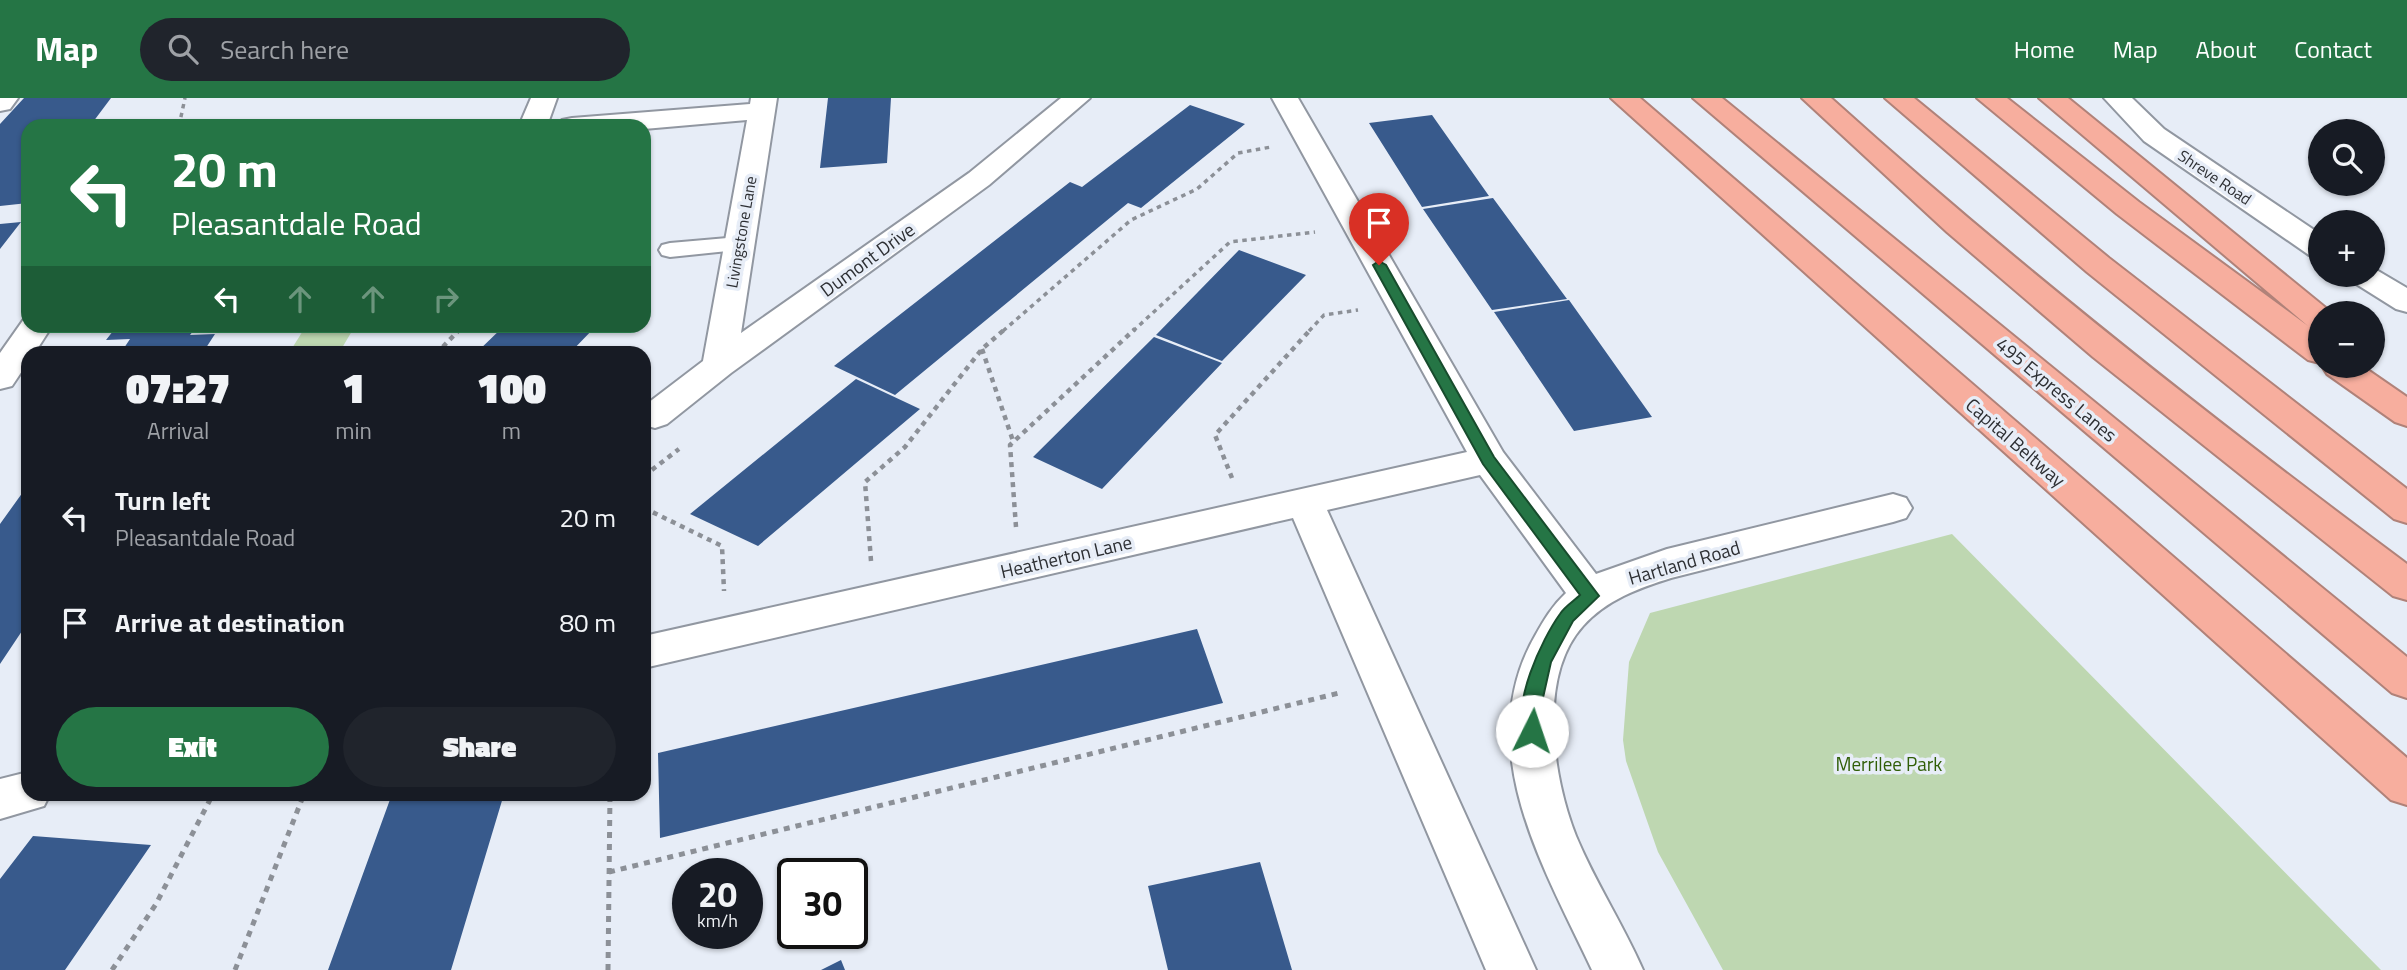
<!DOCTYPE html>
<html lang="en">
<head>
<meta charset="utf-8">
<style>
  :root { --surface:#171b24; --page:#20242c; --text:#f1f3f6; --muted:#9ea1a6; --accent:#257545 }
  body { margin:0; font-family:"Titillium Web",sans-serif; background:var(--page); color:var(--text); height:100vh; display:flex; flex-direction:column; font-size:26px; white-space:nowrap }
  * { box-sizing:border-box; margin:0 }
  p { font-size:23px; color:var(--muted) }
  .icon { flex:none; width:38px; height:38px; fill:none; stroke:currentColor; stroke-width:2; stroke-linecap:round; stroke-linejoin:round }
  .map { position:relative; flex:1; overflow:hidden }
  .details { position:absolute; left:21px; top:248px; width:630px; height:455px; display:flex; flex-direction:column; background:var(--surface); border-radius:21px; box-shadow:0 2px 5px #0004 }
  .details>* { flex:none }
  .banner { position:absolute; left:21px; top:21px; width:630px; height:214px; border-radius:21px; box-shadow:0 2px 5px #0004; background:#257545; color:#fff; overflow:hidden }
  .fabs { position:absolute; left:2308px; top:21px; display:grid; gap:14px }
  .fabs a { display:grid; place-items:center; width:77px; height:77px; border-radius:50%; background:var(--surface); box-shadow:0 2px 5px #0004; font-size:35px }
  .speed { position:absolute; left:672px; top:760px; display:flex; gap:14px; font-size:35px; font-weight:700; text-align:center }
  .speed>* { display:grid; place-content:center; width:91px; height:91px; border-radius:50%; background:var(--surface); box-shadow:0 2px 5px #0004; line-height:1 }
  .speed small { font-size:18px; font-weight:400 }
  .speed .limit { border:4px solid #111; border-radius:10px; background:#fff; color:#111 }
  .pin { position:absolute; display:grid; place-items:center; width:60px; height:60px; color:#fff; margin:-72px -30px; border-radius:50% 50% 50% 0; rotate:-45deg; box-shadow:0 0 7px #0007 }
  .pin .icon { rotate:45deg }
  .me { position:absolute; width:77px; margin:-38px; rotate:4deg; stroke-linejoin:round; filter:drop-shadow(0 0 5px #0008) }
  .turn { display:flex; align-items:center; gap:24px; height:147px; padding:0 35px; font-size:32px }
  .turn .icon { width:91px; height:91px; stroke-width:2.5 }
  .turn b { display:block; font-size:49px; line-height:60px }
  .lanes { display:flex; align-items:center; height:66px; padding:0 35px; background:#0003; justify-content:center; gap:35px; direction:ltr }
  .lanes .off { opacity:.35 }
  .eta { display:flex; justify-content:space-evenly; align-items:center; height:119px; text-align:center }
  .eta b { font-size:42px; font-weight:800; line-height:49px }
  .button { display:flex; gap:14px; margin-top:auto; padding:14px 35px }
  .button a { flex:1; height:80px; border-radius:42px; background:var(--accent); color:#fff; font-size:28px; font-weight:800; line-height:80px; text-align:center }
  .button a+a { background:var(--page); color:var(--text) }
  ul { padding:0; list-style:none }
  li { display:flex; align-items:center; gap:21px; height:105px; padding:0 35px }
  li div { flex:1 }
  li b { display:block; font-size:26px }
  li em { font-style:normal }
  header { display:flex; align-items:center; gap:42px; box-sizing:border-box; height:98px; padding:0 35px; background:var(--accent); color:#fff }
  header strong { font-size:33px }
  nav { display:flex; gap:38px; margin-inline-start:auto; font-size:24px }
  .search { width:490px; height:63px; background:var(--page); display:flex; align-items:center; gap:18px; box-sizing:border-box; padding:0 24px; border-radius:38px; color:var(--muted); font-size:26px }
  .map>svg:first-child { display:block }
  .green { fill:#bed7b1 }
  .building { fill:#385a8c }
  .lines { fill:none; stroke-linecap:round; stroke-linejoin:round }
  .service-casing { stroke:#9197a1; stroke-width:4 }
  .minor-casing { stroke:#9197a1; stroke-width:4 }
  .secondary-casing { stroke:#9197a1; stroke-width:4 }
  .motorway-casing { stroke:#b08279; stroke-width:4 }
  .path-far2 { stroke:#8c9097; stroke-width:3.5; stroke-dasharray:4.5 4.5; stroke-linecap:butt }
  .path-far1 { stroke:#8c9097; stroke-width:4.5; stroke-dasharray:5 5; stroke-linecap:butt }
  .path { stroke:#8c9097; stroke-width:5; stroke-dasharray:6 6; stroke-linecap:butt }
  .service { fill:#fff; fill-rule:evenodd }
  .minor { fill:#fff; fill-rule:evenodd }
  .secondary { fill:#fff; fill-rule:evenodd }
  .motorway { fill:#f7ae9e; fill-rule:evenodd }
  .route { fill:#257545; stroke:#184c2d; stroke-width:2 }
  .labels { text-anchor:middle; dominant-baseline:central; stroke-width:7; stroke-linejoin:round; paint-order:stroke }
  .far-street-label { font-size:16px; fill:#2d2f33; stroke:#e7edf7 }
  .street-label { font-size:19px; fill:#2d2f33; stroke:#e7edf7 }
  .park-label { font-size:19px; fill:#305e07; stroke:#e7edf7 }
</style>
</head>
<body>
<header>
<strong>Map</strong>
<div class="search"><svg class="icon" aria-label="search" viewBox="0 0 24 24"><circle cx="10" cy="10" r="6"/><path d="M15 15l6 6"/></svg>Search here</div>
<nav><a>Home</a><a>Map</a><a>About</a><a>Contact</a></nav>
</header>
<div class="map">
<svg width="2407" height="872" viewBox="0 0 2407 872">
  <rect width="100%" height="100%" fill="#e7edf7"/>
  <path class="green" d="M306 228H355L339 255H289Z
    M1952 436 2381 872H1723L1658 754 1626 663 1623 642 1629 564 1650 515Z"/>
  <path class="building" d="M24 0H111L90 28H28V105L0 108V26Z
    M828 0H891L887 65 820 70Z
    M1190 7 1245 26 1141 110 1128 105 895 297 834 268 1070 84 1082 89Z
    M1432 17 1489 98 1422 109 1369 25Z
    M1493 100 1567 201 1492 212 1423 111Z
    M21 124 0 151V126Z
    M1239 152 1306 177 1222 263 1156 237Z
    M1569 202 1652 319 1574 333 1494 214Z
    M117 228H197L190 237 215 236 202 256H120L130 241 106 242Z
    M504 228H596L569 256H475Z
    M1154 239 1222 265 1102 391 1033 359Z
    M856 281 920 311 758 448 690 416Z
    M28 387V524L0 566V426Z
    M1197 531 1223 605 660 740 658 655Z
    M392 696H504L451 872H328Z
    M33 738 151 747 65 872H0V781Z
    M1260 764 1292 872H1168L1148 788Z
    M841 862 845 872H821Z"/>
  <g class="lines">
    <defs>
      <path id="service" d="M739 139 747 141 750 146 747 151 670 159 662 157 659 152 662 147 670 145Z"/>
      <path id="minor" d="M0 0H18L10 11 0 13Z
        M531 0H557L547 28H519Z
        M751 0H777L741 235 969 75 1061 0H1090L989 87 731 275 667 326 655 330 644 327V308L703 263 747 22 644 31V28H558L562 22 572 20 750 6Z
        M1272 0H1298L1503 354 1596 476 1667 451 1893 396 1906 400 1912 410 1906 420 1893 424 1671 480C1639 490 1606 502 1583 528 1537 579 1553 680 1576 738 1595 784 1623 826 1643 872H1592C1544 770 1471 650 1535 538 1544 522 1552 508 1566 495L1480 377 1327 412 1536 872H1486L1293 420 644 570V538L1467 354Z
        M28 220V228H52L34 256H28V264L12 288 0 291V255L24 221Z
        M28 674V696H50L44 708 0 721V681Z"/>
      <path id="secondary" d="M2104 0H2132L2164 31 2320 136V159L2309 157 2144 43Z
        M2373 170 2407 190V214L2396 211 2353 184 2348 177H2373Z"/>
      <path id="motorway" d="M1611 0H1640L2407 660V707L2391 702Z
        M1693 0H1722L2407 559V600L2392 595Z
        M1802 0H1831C2015 166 2208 318 2407 466V502L2393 498 2093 259 1947 134Z
        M1885 0H1914L2109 160 2407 391V425L2394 421 2087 174Z
        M1977 0H2007L2139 104 2308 228 2039 0H2068L2332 215H2320V232L2309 229 2320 238V265L2308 262 2117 116Z
        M2322 268H2362L2407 299V328L2395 324 2327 276Z"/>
    </defs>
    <use href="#service" class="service-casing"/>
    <use href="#minor" class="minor-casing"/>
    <use href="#secondary" class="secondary-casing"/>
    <use href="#motorway" class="motorway-casing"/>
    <path class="path-far2" d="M179 28 185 0
      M458 233 463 228
      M1003 233 1131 122 1197 91 1238 55 1271 49
      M1133 233 1230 144 1315 134
      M1309 233 1324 217 1358 212"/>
    <path class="path-far1" d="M982 251 1013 343
      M436 256 460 231
      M644 378 679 351
      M1232 380 1215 337 1311 231
      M644 410 722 448 724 493
      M1016 429 1010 347 1135 231
      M871 463 865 384 905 349 982 251 1005 231"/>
    <path class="path" d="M609 774 1339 595
      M112 872 156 806 213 696
      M235 872 304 696
      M608 872 610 696"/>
    <use href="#service" class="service"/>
    <use href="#minor" class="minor"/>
    <use href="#secondary" class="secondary"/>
    <use href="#motorway" class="motorway"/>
  </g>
  <path class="route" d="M1379 163 1386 167 1494 359 1599 498 1573 523 1551 564 1540 613 1541 633 1538 638 1532 641 1526 638C1510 608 1542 541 1560 516 1565 508 1574 503 1580 497L1483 366 1373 167Z"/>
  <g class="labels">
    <g class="far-street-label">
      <text transform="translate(2215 79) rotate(34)">Shreve Road</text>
      <text transform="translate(741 134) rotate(-80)">Livingstone Lane</text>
    </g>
    <g class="street-label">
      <text transform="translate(867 161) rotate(-36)">Dumont Drive</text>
      <text transform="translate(2057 291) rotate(40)">495 Express Lanes</text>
      <text transform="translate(2016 344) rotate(41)">Capital Beltway</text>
      <text transform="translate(1066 458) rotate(-13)">Heatherton Lane</text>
      <text transform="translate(1684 464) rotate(-16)">Hartland Road</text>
    </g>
    <g class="park-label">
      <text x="1889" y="665">Merrilee Park</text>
    </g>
  </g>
</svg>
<div class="fabs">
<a><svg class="icon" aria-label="search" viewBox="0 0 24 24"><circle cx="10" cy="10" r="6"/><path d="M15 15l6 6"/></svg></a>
<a>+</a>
<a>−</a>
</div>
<div class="speed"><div>20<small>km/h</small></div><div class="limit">30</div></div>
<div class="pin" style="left:1379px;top:167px;background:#d93025"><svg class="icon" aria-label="arrive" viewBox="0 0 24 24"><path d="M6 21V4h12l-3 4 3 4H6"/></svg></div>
<svg class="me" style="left:1532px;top:633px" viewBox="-20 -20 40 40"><circle r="19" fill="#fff"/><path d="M0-13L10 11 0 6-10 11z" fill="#257545"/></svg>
<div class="banner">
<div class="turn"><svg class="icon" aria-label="left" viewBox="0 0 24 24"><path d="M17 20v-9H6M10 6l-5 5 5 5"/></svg><div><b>20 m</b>Pleasantdale Road</div></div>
<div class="lanes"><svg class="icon" aria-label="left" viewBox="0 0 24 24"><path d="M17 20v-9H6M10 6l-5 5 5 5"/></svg><svg class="icon off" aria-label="ahead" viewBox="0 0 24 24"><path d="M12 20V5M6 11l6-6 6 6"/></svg><svg class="icon off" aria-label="ahead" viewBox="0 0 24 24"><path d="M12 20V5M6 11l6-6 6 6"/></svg><svg class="icon off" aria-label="right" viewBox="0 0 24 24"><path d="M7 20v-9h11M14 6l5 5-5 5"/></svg></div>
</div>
<section class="details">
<div class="eta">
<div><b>07:27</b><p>Arrival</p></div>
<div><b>1</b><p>min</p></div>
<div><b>100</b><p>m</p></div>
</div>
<ul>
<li><svg class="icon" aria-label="left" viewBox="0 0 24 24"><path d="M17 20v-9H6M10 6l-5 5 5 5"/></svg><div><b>Turn left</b><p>Pleasantdale Road</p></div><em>20 m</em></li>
<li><svg class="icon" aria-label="arrive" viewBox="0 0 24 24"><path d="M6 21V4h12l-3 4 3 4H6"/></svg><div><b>Arrive at destination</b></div><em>80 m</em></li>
</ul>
<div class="button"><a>Exit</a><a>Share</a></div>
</section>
</div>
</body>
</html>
